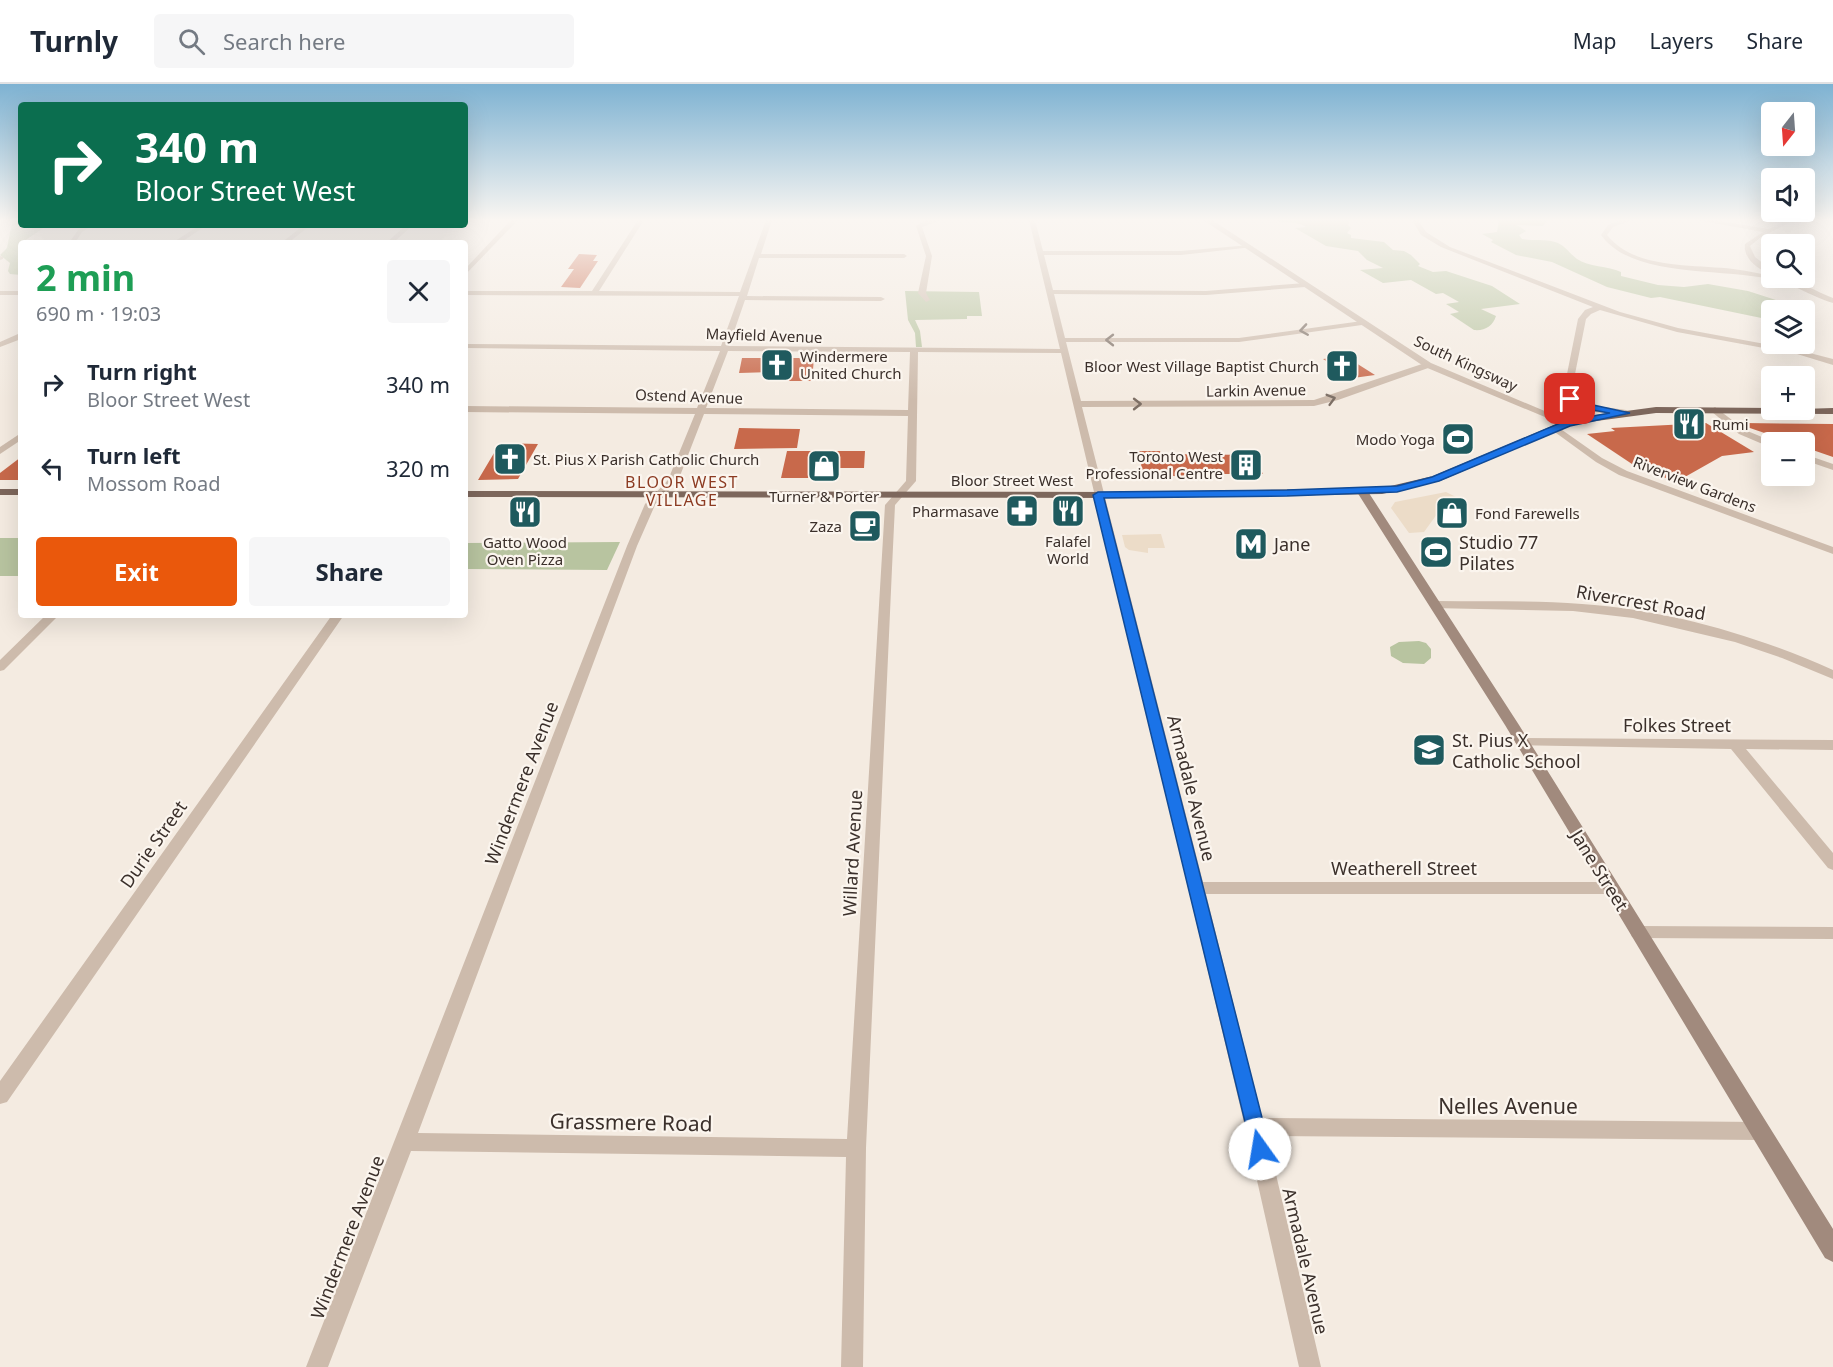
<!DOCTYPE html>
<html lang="en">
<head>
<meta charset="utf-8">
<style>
  :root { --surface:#fff; --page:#f6f6f7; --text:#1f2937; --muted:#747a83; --line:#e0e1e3; --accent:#ea580c }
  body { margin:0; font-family:"Noto Sans",sans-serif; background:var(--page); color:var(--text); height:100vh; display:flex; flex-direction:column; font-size:22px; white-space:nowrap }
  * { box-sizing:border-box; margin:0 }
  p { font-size:20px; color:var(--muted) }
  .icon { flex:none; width:33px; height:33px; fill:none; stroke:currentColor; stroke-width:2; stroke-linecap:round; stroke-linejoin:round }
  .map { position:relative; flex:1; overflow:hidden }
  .sheet { position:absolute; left:18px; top:156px; width:450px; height:378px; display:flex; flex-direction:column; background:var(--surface); border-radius:6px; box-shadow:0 6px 24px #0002 }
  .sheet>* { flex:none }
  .guide { position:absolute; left:18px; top:18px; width:450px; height:126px; border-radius:6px; box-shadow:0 6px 24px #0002; background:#0b6e4f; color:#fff; overflow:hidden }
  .needle { width:39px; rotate:197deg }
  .controls { position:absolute; left:1761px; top:18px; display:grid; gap:12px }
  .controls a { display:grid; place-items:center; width:54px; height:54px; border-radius:6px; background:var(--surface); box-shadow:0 6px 24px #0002; font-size:30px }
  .pin { position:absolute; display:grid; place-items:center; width:51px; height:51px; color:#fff; margin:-26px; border-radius:12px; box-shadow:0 3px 9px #0006 }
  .me { position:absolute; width:66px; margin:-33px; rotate:347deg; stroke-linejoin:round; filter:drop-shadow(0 0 4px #0008) }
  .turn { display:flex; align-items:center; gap:21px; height:126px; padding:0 18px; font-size:27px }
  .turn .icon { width:78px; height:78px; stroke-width:2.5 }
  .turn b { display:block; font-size:42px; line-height:51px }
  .round { display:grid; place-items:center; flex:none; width:63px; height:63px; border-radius:6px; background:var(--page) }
  .head { display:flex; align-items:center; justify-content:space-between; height:102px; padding:0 18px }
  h1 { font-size:36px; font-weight:700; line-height:45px; color:#1e9e55 }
  .action { display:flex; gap:12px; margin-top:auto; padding:12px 18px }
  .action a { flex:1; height:69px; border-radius:6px; background:var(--accent); color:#fff; font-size:24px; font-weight:700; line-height:69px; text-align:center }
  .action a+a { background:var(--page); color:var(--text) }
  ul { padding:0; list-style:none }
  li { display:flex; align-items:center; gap:18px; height:84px; padding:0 18px }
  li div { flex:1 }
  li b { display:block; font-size:22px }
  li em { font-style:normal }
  header { display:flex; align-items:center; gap:36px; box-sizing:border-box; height:84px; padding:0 30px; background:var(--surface); border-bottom:2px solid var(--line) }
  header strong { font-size:28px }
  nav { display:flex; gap:33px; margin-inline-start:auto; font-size:21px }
  .search { width:420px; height:54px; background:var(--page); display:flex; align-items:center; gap:15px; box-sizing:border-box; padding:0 21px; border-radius:6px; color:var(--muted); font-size:22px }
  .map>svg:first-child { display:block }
  .green { fill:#b8c4a0 }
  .plaza { fill:#ecdcc8 }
  .building { fill:#c8694b }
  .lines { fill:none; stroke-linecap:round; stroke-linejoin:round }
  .minor { fill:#cdbbac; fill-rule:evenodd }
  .tertiary { fill:#cdbbac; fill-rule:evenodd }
  .secondary { fill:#a18a7d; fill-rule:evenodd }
  .primary { fill:#7d675c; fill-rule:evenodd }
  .oneway { stroke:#7d6f65 }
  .route { fill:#1a73e8; stroke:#114b97; stroke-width:1.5 }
  .labels { text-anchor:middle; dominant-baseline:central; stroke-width:4.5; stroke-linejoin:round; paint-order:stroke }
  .far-street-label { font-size:15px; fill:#3b302b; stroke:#fbf5ee }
  .far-poi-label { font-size:15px; fill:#3b302b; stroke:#fbf5ee; text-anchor:end }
  .far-neighbourhood-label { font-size:16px; letter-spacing:1.5px; fill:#8c3b22; stroke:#fbf5ee }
  .poi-label { font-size:18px; fill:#3b302b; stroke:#fbf5ee; text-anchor:start }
  .street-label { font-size:18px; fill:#3b302b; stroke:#fbf5ee }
  .near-street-label { font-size:21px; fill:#3b302b; stroke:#fbf5ee }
</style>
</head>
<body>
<header>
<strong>Turnly</strong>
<div class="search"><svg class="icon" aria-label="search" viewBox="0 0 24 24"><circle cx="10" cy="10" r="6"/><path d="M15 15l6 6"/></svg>Search here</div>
<nav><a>Map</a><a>Layers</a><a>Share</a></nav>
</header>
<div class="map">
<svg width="1833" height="1283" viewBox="0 0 1833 1283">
  <rect width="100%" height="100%" fill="#f4ebe1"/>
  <path class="green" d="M17 136H21V141H48L21 159V191L10 190 8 187 10 179 0 171 7 164 12 139Z
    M1275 136H1350L1348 141 1351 144 1347 149 1351 151V154L1384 158 1393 166 1404 167 1411 171 1420 180 1418 182 1433 188 1446 187 1492 202 1520 220 1481 225 1496 232C1493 242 1485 247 1474 246L1450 230 1459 228 1446 220 1459 218 1443 209 1436 210 1411 196 1383 199 1360 186 1383 184 1367 176 1358 167 1326 162 1295 144 1306 143C1297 136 1286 141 1275 136Z
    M1499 136H1548L1543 142 1517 141 1526 147 1519 151 1522 155C1533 157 1544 155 1555 158 1565 161 1569 169 1577 175 1588 183 1608 182 1621 188V192L1658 201 1684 203 1708 200 1748 207 1779 217 1771 221 1787 226H1772L1771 236 1660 213 1651 214 1607 203 1552 178 1516 171 1491 158 1493 156 1482 150 1497 148Z
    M905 207 979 208 982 232H967V235L915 236 920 247 922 263H916L915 249 908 236Z
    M0 454H21V492H0Z
    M620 458 607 486 465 485V459Z
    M1419 557 1426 559 1431 565V574L1424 580 1403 579 1391 572 1390 563 1399 558Z"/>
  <path class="plaza" d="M1446 408 1456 413 1448 415 1424 448 1409 449 1391 424 1395 418Z
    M1161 450 1165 464H1148V469L1129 466 1125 463 1122 451Z"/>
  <path class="building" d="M579 170 597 171 593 177H598L580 204 561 203 574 185H568Z
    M1345 272 1375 291 1353 294 1323 275Z
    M742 274H814L812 297H774L776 288 739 289Z
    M1706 339 1754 368 1722 372 1676 398 1635 382 1587 350 1615 347 1611 344Z
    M1743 339 1833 340V373L1804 363V358H1791L1744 342Z
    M739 344 800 345 797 364 734 365Z
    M500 359 538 360 518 395 478 396Z
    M787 367H865L864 384H832L831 394H781Z
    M1137 367H1160L1161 370 1254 371 1263 390H1201L1202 393 1144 391Z
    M21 373V396H0V389Z"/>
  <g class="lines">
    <path class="minor" d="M511 136H518L465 191V185Z
      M638 136H644L599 207 740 208 766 136H772L761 170H904L907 172 904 174H759L747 212 881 213 885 215 881 217 745 216 729 262 1060 265 1029 136H1035L1043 167H1181L1250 161 1253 163 1181 171H1044L1053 206 1206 207 1305 199 1309 201 1305 203 1206 211 1054 210 1065 254H1239L1362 237 1366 239 1362 241 1239 258H1066L1081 317 1314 316 1425 279H1431V283L1338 316 1314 322 1082 323 1203 798H1611L1617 800 1619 804 1617 808 1611 810H1206L1262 1034 1760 1038 1767 1041 1770 1047 1767 1053 1760 1056 1267 1052 1321 1283H1299L1245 1043 1061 269 918 268 916 397 895 421 892 484 866 1064 863 1283H841L846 1073 411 1067 328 1283H306L627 462 645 420 668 396 695 330 465 328V322L697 324 720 267 465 264V260L721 262 739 212 465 211V207H592ZM728 267 910 268 908 326 706 324ZM704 330 908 332 906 397 885 421 847 1055 418 1049 637 462 655 421 678 397Z
      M926 136H942L922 143 932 172 926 209 930 216 926 218 918 209 926 172 916 142Z
      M1412 136H1418L1426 148 1450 163 1620 228 1678 244 1798 266 1833 275V281L1797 270 1677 248 1600 226 1591 230 1586 235 1571 310 1589 321 1626 326 1631 329 1626 332C1603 329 1578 329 1563 310L1578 235 1585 226 1593 223 1441 163 1421 151Z
      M1621 136H1633L1613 143 1607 151C1635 186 1693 180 1733 185 1750 187 1766 191 1782 194 1798 196 1817 208 1833 214V219C1816 214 1800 204 1782 198 1730 182 1634 197 1601 151L1608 141Z
      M1697 136H1712L1769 145 1787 136H1795L1761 153 1750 162 1755 173 1772 186V191C1758 185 1743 175 1745 160L1763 148Z
      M85 141H93L82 148 75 159H69L78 146Z
      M200 141H207L180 159H172Z
      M304 141H311L288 159H281Z
      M406 141H413L393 159H386Z
      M0 172 3 173V175L0 176Z
      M0 207H21V211H0Z
      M18 250H21V255L0 263V258Z
      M1715 323 1745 346 1774 358H1772V364L1739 350 1712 328 1710 326Z
      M1555 341 1602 374 1627 387 1833 463V470L1619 391 1596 378 1552 346V342Z
      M21 349V356L0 370V363Z
      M1804 370 1833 380V386L1804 376Z
      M1436 517C1485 518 1534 516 1582 520 1668 526 1755 551 1833 586V595L1782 574 1735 558 1633 534 1573 527 1432 524 1430 521 1432 518Z
      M46 531H59L4 586 0 587V576Z
      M332 531H344L7 1018 0 1020V997Z
      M1522 654 1833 656V666L1746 665 1833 769V786L1828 784 1731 665 1517 661 1515 658Z
      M1638 842 1833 843V855L1638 854 1632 853 1630 848 1632 843Z"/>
    <path class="tertiary" d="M1203 136H1212L1431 279 1573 339 1564 341 1425 283Z"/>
    <path class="secondary" d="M1363 405 1367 406 1519 641 1833 1145V1178L1825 1174 1505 641 1357 408Z"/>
    <path class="primary" d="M1656 323 1772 324V326L1833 324V330L1656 329 1589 338 1566 343 1440 397 1382 410 1120 414 465 413V407L1120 408 1382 404 1433 392 1559 339 1589 332Z
      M0 405H21V411H0Z"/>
  </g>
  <defs><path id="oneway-chevron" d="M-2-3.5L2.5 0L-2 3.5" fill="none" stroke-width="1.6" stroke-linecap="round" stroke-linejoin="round" transform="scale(1.5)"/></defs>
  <g class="oneway">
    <use href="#oneway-chevron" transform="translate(1304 246) rotate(171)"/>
    <use href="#oneway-chevron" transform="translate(1110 256) rotate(-180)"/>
    <use href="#oneway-chevron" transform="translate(1331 315) rotate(-16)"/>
    <use href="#oneway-chevron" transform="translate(1137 320)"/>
  </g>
  <linearGradient id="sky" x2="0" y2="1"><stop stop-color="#7eb2d2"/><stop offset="0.43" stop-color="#faf6f2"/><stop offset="1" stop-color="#faf6f2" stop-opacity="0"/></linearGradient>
  <rect width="1833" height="316" fill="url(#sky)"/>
  <path class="route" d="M1570 313 1584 319 1630 329 1570 342 1439 397 1397 408 1287 412 1104 414 1270 1065 1267 1071 1260 1074 1253 1071 1093 411 1098 408 1287 406 1397 402 1432 393 1565 337 1610 329C1595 326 1578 325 1566 315Z"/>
  <defs>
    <symbol id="church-square" viewBox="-11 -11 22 22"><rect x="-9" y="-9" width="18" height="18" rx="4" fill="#1f5a5e" stroke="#fbf5ee"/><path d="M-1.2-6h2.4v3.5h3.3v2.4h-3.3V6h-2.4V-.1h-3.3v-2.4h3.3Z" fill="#fff"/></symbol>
    <symbol id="restaurant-square" viewBox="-11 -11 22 22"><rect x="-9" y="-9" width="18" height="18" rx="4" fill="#1f5a5e" stroke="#fbf5ee"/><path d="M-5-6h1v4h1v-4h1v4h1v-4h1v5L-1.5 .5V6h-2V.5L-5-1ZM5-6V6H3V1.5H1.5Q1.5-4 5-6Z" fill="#fff"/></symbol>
    <symbol id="stadium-square" viewBox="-11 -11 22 22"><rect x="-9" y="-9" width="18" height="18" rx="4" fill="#1f5a5e" stroke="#fbf5ee"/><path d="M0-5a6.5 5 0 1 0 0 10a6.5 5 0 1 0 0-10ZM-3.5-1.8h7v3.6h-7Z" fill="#fff"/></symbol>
    <symbol id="building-square" viewBox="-11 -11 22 22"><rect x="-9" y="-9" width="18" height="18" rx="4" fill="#1f5a5e" stroke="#fbf5ee"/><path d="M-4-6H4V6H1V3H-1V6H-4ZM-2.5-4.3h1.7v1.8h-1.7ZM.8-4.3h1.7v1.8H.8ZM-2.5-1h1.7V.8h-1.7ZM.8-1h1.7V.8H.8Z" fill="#fff"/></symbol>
    <symbol id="shop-square" viewBox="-11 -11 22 22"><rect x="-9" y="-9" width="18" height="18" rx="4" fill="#1f5a5e" stroke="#fbf5ee"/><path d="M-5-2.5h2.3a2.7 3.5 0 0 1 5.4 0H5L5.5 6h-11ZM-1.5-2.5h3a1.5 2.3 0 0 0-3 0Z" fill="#fff"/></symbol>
    <symbol id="pharmacy-square" viewBox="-11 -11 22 22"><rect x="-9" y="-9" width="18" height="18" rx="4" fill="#1f5a5e" stroke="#fbf5ee"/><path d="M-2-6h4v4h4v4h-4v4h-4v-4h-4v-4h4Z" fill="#fff"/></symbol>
    <symbol id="cafe-square" viewBox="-11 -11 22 22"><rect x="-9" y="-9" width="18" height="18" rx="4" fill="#1f5a5e" stroke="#fbf5ee"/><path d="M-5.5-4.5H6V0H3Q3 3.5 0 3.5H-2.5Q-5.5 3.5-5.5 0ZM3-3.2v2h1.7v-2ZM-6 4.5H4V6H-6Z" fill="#fff"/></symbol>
    <symbol id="metro-square" viewBox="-11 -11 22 22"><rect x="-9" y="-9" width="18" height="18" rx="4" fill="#1f5a5e" stroke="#fbf5ee"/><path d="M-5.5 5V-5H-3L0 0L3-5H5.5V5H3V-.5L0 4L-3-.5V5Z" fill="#fff"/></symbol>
    <symbol id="school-square" viewBox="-11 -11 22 22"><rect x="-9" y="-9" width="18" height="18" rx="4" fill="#1f5a5e" stroke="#fbf5ee"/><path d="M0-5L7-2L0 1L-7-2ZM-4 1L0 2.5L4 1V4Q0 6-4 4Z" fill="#fff"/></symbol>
  </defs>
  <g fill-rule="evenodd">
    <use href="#church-square" x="758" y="262" width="38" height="38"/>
    <use href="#church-square" x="1323" y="263" width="38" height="38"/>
    <use href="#restaurant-square" x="1670" y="321" width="38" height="38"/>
    <use href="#stadium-square" x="1439" y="336" width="38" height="38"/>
    <use href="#church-square" x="491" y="356" width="38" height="38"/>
    <use href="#building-square" x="1227" y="362" width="38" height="38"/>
    <use href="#shop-square" x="805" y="363" width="38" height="38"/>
    <use href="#pharmacy-square" x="1003" y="408" width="38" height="38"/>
    <use href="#restaurant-square" x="1049" y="408" width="38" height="38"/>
    <use href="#restaurant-square" x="506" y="409" width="38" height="38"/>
    <use href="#shop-square" x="1433" y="410" width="38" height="38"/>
    <use href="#cafe-square" x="846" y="423" width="38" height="38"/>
    <use href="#metro-square" x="1232" y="441" width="38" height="38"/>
    <use href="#stadium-square" x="1417" y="449" width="38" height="38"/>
    <use href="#school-square" x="1410" y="647" width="38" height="38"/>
  </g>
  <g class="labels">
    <g class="far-street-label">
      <text transform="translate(764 251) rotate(2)">Mayfield Avenue</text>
      <text transform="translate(1466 279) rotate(25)">South Kingsway</text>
      <text transform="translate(1256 306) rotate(-1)">Larkin Avenue</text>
      <text transform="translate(689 312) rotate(2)">Ostend Avenue</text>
      <text x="1012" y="396">Bloor Street West</text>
      <text transform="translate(1695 400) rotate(21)">Riverview Gardens</text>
    </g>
    <g class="far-poi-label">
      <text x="800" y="272" text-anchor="start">Windermere<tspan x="800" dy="17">United Church</tspan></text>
      <text x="1319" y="282">Bloor West Village Baptist Church</text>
      <text x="1712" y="340" text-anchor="start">Rumi</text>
      <text x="1435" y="355">Modo Yoga</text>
      <text x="1223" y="372">Toronto West<tspan x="1223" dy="17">Professional Centre</tspan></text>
      <text x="533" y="375" text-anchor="start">St. Pius X Parish Catholic Church</text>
      <text x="824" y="412" text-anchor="middle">Turner &amp; Porter</text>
      <text x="999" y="427">Pharmasave</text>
      <text x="1475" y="429" text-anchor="start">Fond Farewells</text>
      <text x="842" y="442">Zaza</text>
      <text x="1068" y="457" text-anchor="middle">Falafel<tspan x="1068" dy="17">World</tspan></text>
      <text x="525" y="458" text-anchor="middle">Gatto Wood<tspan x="525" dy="17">Oven Pizza</tspan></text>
    </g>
    <g class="far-neighbourhood-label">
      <text x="682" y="398">BLOOR WEST<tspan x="682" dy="18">VILLAGE</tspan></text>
    </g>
    <g class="poi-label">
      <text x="1459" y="458">Studio 77<tspan x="1459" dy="21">Pilates</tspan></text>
      <text x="1274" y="460">Jane</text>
      <text x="1452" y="656">St. Pius X<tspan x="1452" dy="21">Catholic School</tspan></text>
    </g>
    <g class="street-label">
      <text transform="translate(1641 518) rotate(10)">Rivercrest Road</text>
      <text x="1677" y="641">Folkes Street</text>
      <text transform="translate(521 699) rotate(-69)">Windermere Avenue</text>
      <text transform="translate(1192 704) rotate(76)">Armadale Avenue</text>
      <text transform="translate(153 760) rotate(-55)">Durie Street</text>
      <text transform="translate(852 769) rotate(-87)">Willard Avenue</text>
      <text x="1404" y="784">Weatherell Street</text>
      <text transform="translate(1600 786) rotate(58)">Jane Street</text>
      <text transform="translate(347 1153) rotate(-69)">Windermere Avenue</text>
      <text transform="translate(1306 1177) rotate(77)">Armadale Avenue</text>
    </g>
    <g class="near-street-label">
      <text x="1508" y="1022">Nelles Avenue</text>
      <text transform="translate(631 1038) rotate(1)">Grassmere Road</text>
    </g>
  </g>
</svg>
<div class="controls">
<a><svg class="needle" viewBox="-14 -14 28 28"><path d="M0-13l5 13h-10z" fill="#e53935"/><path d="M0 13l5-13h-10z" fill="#747a83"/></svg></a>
<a><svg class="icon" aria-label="sound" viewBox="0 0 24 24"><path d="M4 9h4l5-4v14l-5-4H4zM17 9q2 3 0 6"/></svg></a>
<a><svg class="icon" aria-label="search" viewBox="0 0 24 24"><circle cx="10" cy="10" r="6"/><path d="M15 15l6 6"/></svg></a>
<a><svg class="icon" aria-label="layers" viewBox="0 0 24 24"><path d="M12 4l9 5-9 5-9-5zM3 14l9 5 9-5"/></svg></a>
<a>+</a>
<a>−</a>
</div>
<div class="pin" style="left:1570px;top:315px;background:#d93025"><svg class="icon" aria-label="arrive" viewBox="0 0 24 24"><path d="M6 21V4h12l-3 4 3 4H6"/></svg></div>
<svg class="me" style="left:1260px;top:1065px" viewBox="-20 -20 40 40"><circle r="19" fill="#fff"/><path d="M0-13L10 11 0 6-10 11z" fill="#1a73e8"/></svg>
<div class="guide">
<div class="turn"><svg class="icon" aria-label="right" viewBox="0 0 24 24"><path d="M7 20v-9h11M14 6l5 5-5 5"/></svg><div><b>340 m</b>Bloor Street West</div></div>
</div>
<section class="sheet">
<div class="head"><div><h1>2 min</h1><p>690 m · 19:03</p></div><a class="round"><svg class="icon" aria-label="close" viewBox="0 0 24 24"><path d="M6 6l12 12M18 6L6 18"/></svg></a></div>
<ul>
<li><svg class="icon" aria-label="right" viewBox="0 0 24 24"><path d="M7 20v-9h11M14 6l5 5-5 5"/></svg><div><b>Turn right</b><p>Bloor Street West</p></div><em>340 m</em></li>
<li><svg class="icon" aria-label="left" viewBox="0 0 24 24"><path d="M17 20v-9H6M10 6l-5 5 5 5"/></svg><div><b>Turn left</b><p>Mossom Road</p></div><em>320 m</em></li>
</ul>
<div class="action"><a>Exit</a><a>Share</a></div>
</section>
</div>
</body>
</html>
